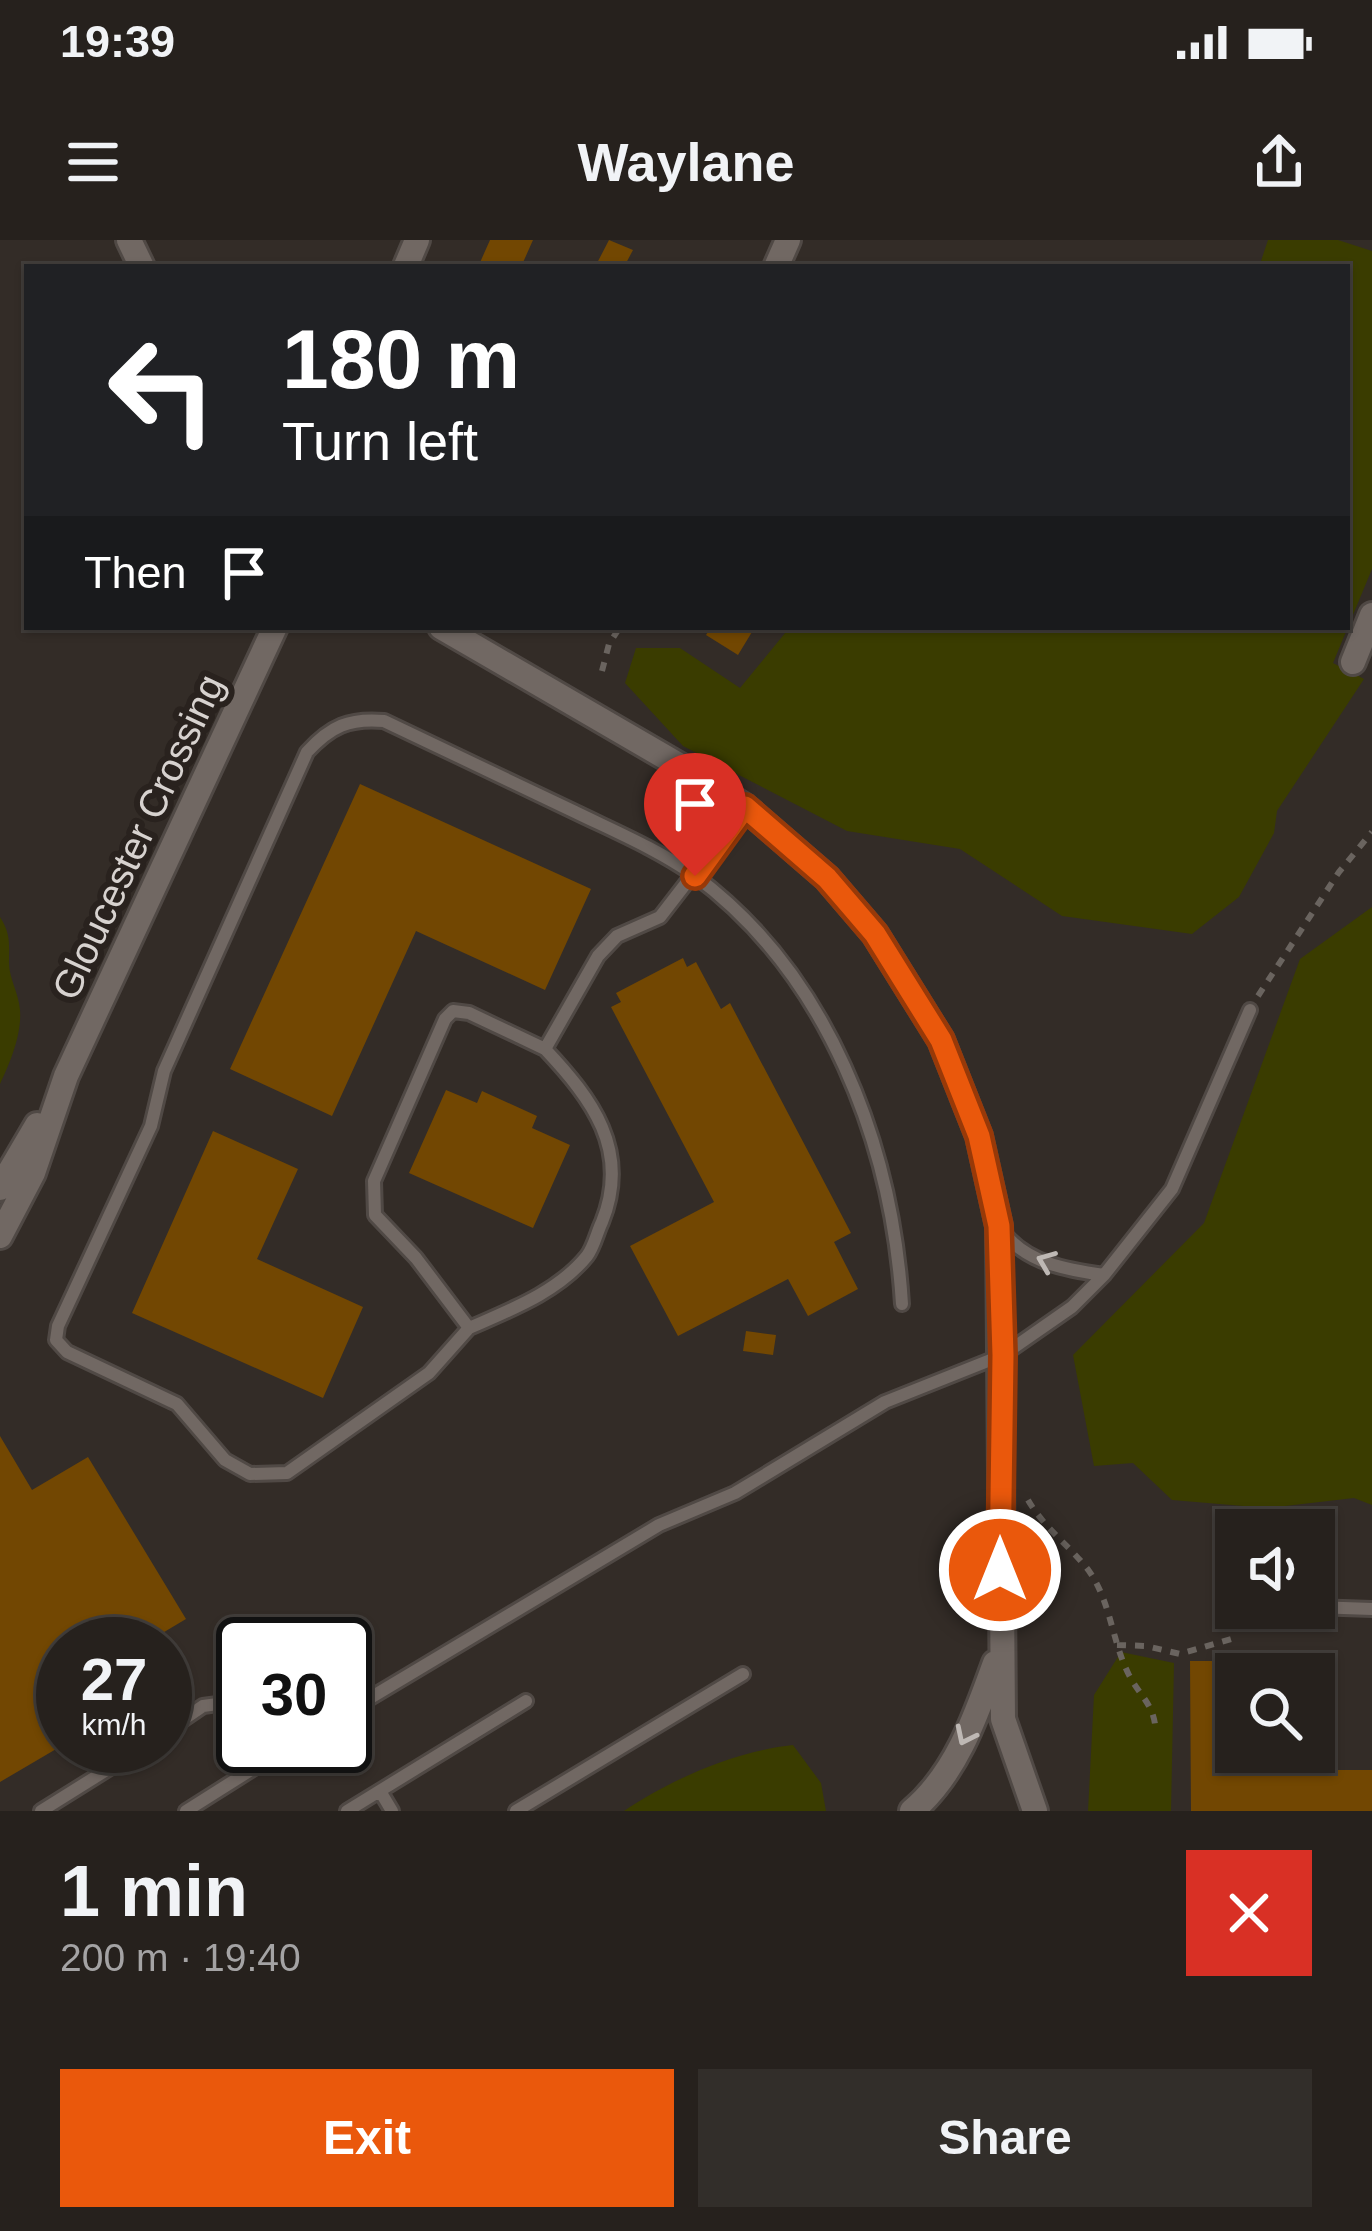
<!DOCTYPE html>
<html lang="en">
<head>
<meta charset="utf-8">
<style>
  :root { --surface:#26211d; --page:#322e2a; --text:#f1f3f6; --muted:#a4a3a4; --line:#423e3b; --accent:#ea580c }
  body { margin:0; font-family:Arial,sans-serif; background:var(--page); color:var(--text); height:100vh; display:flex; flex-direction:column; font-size:45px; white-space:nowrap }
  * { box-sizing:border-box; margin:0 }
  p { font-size:39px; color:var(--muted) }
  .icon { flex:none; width:66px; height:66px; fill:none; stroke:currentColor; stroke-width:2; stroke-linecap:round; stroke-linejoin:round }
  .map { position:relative; height:1571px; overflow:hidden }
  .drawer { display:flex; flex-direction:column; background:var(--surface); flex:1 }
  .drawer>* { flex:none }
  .top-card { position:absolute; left:24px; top:24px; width:1326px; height:366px; border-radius:0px; box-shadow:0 3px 9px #0004,0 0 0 3px var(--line); background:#202124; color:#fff; overflow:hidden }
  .tools { position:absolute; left:1215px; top:1269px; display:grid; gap:24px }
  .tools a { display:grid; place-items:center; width:120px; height:120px; border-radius:0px; background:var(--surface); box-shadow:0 3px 9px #0004,0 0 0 3px var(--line); font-size:60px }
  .speed { position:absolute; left:36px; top:1377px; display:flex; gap:24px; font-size:60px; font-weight:700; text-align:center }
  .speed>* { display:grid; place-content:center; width:156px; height:156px; border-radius:50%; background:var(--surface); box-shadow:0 3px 9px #0004,0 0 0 3px var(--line); line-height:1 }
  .speed small { font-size:30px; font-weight:400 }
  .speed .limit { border:6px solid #111; border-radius:18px; background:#fff; color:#111 }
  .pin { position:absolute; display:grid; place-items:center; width:102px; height:102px; color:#fff; margin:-123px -51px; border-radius:50% 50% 50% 0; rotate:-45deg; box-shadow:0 0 12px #0007 }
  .pin .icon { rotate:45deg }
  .me { position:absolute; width:132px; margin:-66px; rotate:0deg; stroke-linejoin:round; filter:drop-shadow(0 0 9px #0008) }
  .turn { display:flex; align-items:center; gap:42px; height:252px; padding:0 60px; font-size:54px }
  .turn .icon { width:156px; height:156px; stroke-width:2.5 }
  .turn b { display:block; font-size:84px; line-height:102px }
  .then { display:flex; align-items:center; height:114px; padding:0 60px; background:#0003; gap:24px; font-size:45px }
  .round { display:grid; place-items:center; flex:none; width:126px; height:126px; border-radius:0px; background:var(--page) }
  .summary { display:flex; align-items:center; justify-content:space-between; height:204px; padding:0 60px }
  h1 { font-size:72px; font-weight:800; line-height:90px }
  .action { display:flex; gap:24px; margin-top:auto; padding:24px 60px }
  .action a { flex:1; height:138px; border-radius:0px; background:var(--accent); color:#fff; font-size:48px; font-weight:800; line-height:138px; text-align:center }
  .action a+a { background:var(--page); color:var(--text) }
  .status { display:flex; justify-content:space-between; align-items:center; height:84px; padding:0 60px; background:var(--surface); direction:ltr }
  .status svg { height:33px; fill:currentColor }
  header { display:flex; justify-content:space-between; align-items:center; height:156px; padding:0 60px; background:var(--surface); font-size:54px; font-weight:800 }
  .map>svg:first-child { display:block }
  .green { fill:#3a3c00 }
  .building { fill:#724702 }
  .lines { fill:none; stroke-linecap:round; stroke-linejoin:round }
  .service-casing { stroke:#504945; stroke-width:18 }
  .minor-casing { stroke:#504945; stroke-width:30 }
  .path { stroke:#6a645f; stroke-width:6; stroke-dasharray:9 9; stroke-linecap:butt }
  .service { stroke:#716863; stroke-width:12 }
  .minor { stroke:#716863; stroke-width:24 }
  .oneway { stroke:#beb8b4 }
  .route-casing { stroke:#983908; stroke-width:30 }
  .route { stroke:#ea580c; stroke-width:21 }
  .labels { text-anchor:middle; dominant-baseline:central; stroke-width:12; stroke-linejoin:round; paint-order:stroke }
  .street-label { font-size:39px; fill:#d7d2cf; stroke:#29221e }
</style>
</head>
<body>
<div class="status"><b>19:39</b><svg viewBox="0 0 49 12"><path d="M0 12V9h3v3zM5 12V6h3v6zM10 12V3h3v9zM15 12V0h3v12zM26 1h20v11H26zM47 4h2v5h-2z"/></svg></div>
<header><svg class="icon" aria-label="menu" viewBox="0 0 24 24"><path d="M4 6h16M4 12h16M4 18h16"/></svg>Waylane<svg class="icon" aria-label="share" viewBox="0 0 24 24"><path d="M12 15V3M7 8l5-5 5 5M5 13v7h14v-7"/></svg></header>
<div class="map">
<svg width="1372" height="1571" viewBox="0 0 1372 1571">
  <rect width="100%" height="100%" fill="#332c27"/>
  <path class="green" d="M1268 0H1338L1372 11V329L1333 423 1364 439 1277 571 1274 593 1239 657 1192 694 1062 676 960 609 847 591 683 506 625 443 636 408H680L740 448 790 387H1347V27H1259Z
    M1372 667V1265L1354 1258 1267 1268 1172 1260 1133 1223 1094 1226 1073 1115 1204 983 1300 719Z
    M0 677C11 694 9 704 9 723 9 738 19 754 20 770 22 794 10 823 0 844Z
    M1121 1412 1174 1423 1171 1571H1088L1094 1455Z
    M793 1505 821 1543 826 1571H624C671 1539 736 1511 793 1505Z"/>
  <path class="building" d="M490 0H533L521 27H478Z
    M609 0 633 10 624 27H595Z
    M711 387H755L738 415 706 395Z
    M360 544 591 649 545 750 416 691 332 876 230 829Z
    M683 718 687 727 696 722 721 769 730 763 851 993 834 1002 858 1049 808 1076 788 1039 678 1096 630 1006 714 962 611 767 621 762 616 753Z
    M446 850 477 863 482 851 537 876 532 888 570 905 533 988 409 933Z
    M213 891 298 929 257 1019 363 1067 323 1158 132 1073Z
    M746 1091 776 1095 773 1115 743 1111Z
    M0 1196 32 1250 88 1217 186 1379 144 1404H63V1505L0 1542Z
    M1190 1421H1306V1434H1236V1512H1273V1530H1372V1571H1191Z"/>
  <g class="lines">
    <defs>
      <path id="service" d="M545 809C592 859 631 910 602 982 597 992 594 1007 587 1016 558 1052 510 1070 469 1088L416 1018 375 975 374 941 445 779 453 771 469 773 545 809 598 716 617 696 660 677 745 567
        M1003 992C1027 1023 1067 1030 1104 1035
        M469 1088 429 1133 287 1233 250 1234 225 1220 177 1164 67 1112 56 1100 58 1086 151 886 164 831 307 512C331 486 349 478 384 481 447 511 510 541 573 571 614 591 657 609 694 635 828 734 892 904 902 1064
        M1314 1367 1372 1369
        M345 1473 659 1285 735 1253 885 1162 1003 1115 1072 1067 1104 1035 1172 949 1250 770
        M165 1492 203 1466 225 1463 243 1475
        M380 1551 392 1571
        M41 1571 145 1506
        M186 1571 289 1506
        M347 1571 526 1461
        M516 1571 743 1434"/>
      <path id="minor" d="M129 0 142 27
        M406 26 417 0
        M776 27 788 0
        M441 387 682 527 745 567 827 638 875 694 941 800 979 896 999 986 1003 1479 1035 1571
        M1353 422 1372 375
        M0 948 37 885
        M0 996 33 933 66 836 275 387
        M912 1571C956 1534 976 1476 995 1423"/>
    </defs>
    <use href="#service" class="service-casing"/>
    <use href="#minor" class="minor-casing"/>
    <path class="path" d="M602 431 609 404 620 387
      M1258 756 1339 632 1372 592
      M1028 1260C1044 1288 1070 1306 1089 1331 1111 1362 1112 1402 1129 1435 1138 1453 1152 1463 1155 1484
      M1117 1405 1146 1406 1180 1414 1238 1397"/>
    <use href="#service" class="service"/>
    <use href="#minor" class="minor"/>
  </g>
  <defs><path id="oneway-chevron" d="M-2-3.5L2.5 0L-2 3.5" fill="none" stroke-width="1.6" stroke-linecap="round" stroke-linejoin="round" transform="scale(3)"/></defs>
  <g class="oneway">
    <use href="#oneway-chevron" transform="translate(1046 1021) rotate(-158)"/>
    <use href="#oneway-chevron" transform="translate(965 1496) rotate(116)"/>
  </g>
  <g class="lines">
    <defs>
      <path id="route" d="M695 636 745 567 827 638 875 694 941 800 979 896 999 986 1003 1115 1000 1330"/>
    </defs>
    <use href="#route" class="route-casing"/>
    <use href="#route" class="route"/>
  </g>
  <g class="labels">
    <g class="street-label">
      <text transform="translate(138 597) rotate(-65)">Gloucester Crossing</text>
    </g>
  </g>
</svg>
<div class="tools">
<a><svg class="icon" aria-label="sound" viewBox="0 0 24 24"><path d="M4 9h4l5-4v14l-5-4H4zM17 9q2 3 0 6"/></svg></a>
<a><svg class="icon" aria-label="search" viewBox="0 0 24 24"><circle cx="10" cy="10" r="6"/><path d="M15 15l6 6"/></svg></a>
</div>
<div class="speed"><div>27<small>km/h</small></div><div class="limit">30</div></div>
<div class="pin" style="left:695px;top:636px;background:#d93025"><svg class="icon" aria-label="arrive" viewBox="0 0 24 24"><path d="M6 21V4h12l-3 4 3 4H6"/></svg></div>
<svg class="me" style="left:1000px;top:1330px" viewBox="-20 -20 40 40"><circle r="17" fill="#ea580c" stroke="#fff" stroke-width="3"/><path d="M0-11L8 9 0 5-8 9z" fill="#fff"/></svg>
<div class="top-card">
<div class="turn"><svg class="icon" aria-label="left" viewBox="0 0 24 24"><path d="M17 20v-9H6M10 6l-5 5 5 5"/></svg><div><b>180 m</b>Turn left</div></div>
<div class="then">Then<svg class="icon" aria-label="arrive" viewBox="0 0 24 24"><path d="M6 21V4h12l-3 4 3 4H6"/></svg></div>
</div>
</div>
<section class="drawer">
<div class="summary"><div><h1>1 min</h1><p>200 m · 19:40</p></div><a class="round" style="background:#d93025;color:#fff"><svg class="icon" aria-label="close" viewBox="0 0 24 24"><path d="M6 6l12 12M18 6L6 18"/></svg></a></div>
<div class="action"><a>Exit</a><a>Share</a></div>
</section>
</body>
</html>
